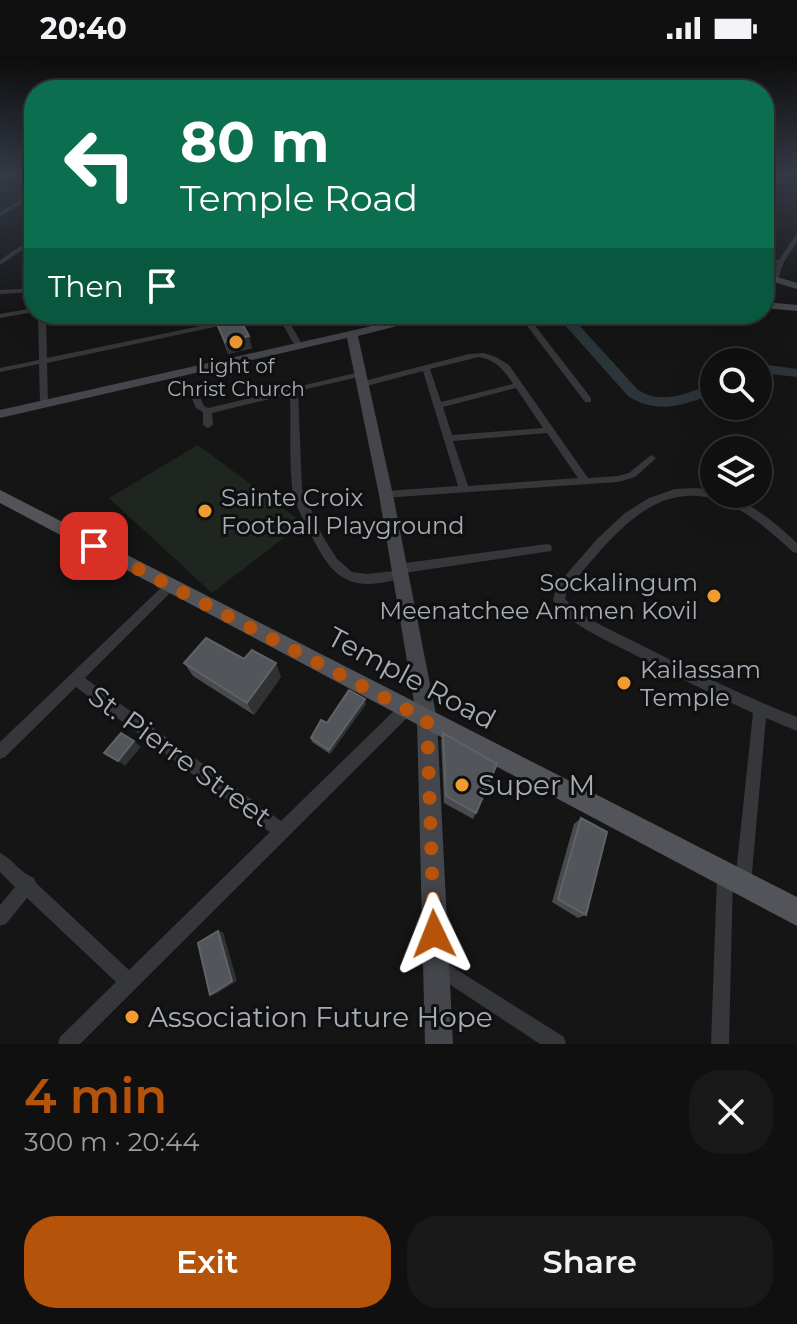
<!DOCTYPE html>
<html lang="en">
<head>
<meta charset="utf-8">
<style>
  :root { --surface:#101010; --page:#191919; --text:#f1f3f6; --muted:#9c9d9f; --line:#303030; --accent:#b45309 }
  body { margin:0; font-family:Montserrat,sans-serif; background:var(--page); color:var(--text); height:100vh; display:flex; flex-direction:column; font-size:30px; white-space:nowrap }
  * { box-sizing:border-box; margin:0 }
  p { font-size:26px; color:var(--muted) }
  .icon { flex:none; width:44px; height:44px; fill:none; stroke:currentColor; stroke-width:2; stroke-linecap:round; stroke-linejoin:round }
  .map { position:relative; height:988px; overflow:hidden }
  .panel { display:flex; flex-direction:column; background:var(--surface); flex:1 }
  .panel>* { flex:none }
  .banner { position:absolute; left:24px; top:24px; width:750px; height:244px; border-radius:32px; box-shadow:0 8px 32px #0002,0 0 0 2px var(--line); background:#0b6e4f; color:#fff; overflow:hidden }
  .buttons { position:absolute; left:700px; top:292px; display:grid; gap:16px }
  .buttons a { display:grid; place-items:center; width:72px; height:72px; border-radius:50%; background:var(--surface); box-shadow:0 8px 32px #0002,0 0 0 2px var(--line); font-size:40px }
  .pin { position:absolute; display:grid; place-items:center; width:68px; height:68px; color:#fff; margin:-34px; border-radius:16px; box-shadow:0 4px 12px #0006 }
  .me { position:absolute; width:88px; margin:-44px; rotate:358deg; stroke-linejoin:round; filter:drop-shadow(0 0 6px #0008) }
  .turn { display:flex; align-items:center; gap:28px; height:168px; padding:0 24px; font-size:36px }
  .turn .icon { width:104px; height:104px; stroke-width:2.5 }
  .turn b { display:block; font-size:56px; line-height:68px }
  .then { display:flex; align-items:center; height:76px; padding:0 24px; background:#0003; gap:16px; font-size:30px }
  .round { display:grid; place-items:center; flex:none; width:84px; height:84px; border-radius:32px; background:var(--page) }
  .headline { display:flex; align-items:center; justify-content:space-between; height:136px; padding:0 24px }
  h1 { font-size:48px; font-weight:600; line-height:60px; color:var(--accent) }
  .primary-button { display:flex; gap:16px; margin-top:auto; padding:16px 24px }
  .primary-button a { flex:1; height:92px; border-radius:32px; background:var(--accent); color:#fff; font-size:32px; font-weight:600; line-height:92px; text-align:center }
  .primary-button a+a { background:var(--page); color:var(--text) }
  .status { display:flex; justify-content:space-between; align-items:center; height:56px; padding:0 40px; background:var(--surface); direction:ltr }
  .status svg { height:22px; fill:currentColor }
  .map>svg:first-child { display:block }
  .green { fill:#1f261f }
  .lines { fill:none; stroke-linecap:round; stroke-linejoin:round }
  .river { fill:#2b353a; fill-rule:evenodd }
  .street { fill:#36373b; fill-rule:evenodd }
  .secondary { fill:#44464b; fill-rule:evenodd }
  .primary { fill:#52545a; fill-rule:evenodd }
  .wall { fill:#484a4e }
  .shaded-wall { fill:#2f3133 }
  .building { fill:#525559; stroke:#5f6368; stroke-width:2 }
  .route { stroke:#b45309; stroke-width:14; stroke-dasharray:0 25.2 }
  .poi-dot { fill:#f29b30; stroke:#101011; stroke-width:3 }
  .labels { text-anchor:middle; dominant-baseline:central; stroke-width:6; stroke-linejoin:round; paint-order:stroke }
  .far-poi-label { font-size:20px; fill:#a6adb7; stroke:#101011 }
  .poi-label { font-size:24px; fill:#a6adb7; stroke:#101011; text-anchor:start }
  .near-street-label { font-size:28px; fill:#a6adb7; stroke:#101011 }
  .near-poi-label { font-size:28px; fill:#a6adb7; stroke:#101011; text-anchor:start }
</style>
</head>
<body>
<div class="status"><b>20:40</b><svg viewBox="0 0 49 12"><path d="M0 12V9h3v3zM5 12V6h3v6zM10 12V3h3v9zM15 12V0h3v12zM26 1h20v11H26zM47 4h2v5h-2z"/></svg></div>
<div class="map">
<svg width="797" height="988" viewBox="0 0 797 988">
  <rect width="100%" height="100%" fill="#151516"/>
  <path class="green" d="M198 389 303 467 212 537 109 442Z"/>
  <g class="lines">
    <path class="river" d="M555 258H569L638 334C665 350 687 336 714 328V338C684 349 657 359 628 340Z
      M768 309 797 313V321L769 318 758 321V312Z"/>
    <path class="street" d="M0 119 34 121V125L0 122Z
      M34 136V140L0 160V156Z
      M797 179V186L784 206 778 223 773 224 777 207 764 203V199L779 204 795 180Z
      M34 181V186L0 209V204Z
      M34 232V236L0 238V234Z
      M34 252V256L0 262V258Z
      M38 258H46L47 302 259 258H274L47 307 48 347 44 350 40 347 39 308 0 316V312L39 304Z
      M277 258H285L303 290 302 292H296Z
      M518 258H526L591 342V346H585Z
      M484 297 496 301 509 309 588 422 618 420 629 417 651 399 656 402 654 404 635 421 618 426 382 442 381 439 382 436 386 435 458 430 423 315 363 331 360 330V326L469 298ZM479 301C496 304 504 314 513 328L441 346 430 313ZM516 332 543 372 452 379 443 351ZM547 377 578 422 468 430 453 385Z
      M360 316 364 318 363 320 298 335 302 433 322 479 337 503 352 516 367 518 393 515 394 510 398 508 547 488 551 489 552 492 551 495 404 517 403 522C350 537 333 524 310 477 303 463 294 447 292 431 289 400 291 368 290 338L212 357 213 369 208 372 203 369V356L196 352 186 329 190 326 193 327 204 350 208 352Z
      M697 432 714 435V438C743 438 776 468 797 487V497L793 496C775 480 756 462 734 451 658 412 610 484 567 534L565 543C584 564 614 575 639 588 691 614 743 640 797 661V675L766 662 751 827 749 833 743 835 737 833 735 827 753 657C713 639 674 619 635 599 608 584 570 571 553 544L557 529 598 482 625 457 649 442 675 433Z
      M170 525 174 527 176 530 174 533 85 622 281 765 401 648 406 646 411 648 413 653 411 658 80 988H58L60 981 116 926 27 842 6 868 0 870V849L15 831 0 816V797C13 803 20 817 34 822L36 827 129 914 270 776 76 631 5 701 0 703V686L166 527Z
      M725 811 731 813 733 819 729 988H711L717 819 719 813Z
      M440 903 564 981 566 988H540L434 918 431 912 434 906Z"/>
    <path class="secondary" d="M764 217 797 227V233L764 223Z
      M764 246 797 249V255L764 252Z
      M425 258H444L358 280 393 439 437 664 453 988H425L417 664 379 439 347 282 0 362V354Z"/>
    <path class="primary" d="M0 434 797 841V870L0 447Z"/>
  </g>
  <path class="wall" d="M367 258H410L372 267Z
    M217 268 252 292 228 298Z
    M244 603 281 621 254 659 193 620 184 607Z
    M366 648 330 698 312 686 311 682 327 667Z
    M443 677 497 708 473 763 444 747 441 685Z
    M581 762 586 859 578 862 552 846 574 768Z"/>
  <path class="shaded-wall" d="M375 258H410L372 267V259Z
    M249 280 252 292 228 298 225 286Z
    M276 607 281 621 254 659 247 647Z
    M365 643 366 648 330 698 329 694Z
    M134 685 141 691 125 710 118 705Z
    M218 875 223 876 237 925 216 938 210 939Z"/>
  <path class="building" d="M240 263 249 280 225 286 217 268Z
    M206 582 244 603 252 594 276 607 247 647 184 607Z
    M349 634 365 643 329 694 311 682 321 664 327 667Z
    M121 677 134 685 118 705 104 697Z
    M443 677 497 708 476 757 446 740Z
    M581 762 607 776 586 859 558 843Z
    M218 875 232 925 210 939 198 887Z"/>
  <linearGradient id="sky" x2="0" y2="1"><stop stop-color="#0c0c0c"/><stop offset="0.46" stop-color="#353b47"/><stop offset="1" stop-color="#353b47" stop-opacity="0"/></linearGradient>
  <rect width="797" height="257" fill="url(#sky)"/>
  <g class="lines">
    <path class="route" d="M94 490 427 664 434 878"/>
  </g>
  <g class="poi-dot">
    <circle cx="236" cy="286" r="8"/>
    <circle cx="205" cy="455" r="8"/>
    <circle cx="714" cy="540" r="8"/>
    <circle cx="624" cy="627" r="8"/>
    <circle cx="462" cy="729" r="8"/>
    <circle cx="132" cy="961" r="8"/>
  </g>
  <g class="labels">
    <g class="far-poi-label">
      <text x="236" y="310">Light of<tspan x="236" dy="23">Christ Church</tspan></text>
    </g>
    <g class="poi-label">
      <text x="221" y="441">Sainte Croix<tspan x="221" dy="28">Football Playground</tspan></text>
      <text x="698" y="526" text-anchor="end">Sockalingum<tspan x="698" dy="28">Meenatchee Ammen Kovil</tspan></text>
      <text x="640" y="613">Kailassam<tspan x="640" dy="28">Temple</tspan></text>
    </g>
    <g class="near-street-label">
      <text transform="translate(412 622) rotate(28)">Temple Road</text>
      <text transform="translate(180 700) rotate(36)">St. Pierre Street</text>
    </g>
    <g class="near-poi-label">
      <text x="478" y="729">Super M</text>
      <text x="148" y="961">Association Future Hope</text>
    </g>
  </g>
</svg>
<div class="buttons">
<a><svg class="icon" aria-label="search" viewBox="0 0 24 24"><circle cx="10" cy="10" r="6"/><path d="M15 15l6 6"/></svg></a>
<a><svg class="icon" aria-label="layers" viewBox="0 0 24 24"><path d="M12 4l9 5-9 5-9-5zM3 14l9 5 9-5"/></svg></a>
</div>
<div class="pin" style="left:94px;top:490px;background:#d93025"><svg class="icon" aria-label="arrive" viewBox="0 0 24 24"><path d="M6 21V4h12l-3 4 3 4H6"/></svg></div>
<svg class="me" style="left:434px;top:878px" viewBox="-20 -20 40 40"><path d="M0-17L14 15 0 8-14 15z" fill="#b45309" stroke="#fff" stroke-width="4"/></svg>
<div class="banner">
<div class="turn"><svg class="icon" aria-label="left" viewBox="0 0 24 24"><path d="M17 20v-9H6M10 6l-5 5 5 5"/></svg><div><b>80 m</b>Temple Road</div></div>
<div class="then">Then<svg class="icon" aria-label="arrive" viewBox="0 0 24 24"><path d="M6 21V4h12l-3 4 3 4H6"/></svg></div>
</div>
</div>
<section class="panel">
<div class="headline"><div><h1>4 min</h1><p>300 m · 20:44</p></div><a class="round"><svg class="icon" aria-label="close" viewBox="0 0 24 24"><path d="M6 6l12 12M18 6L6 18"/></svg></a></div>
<div class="primary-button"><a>Exit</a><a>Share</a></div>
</section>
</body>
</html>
